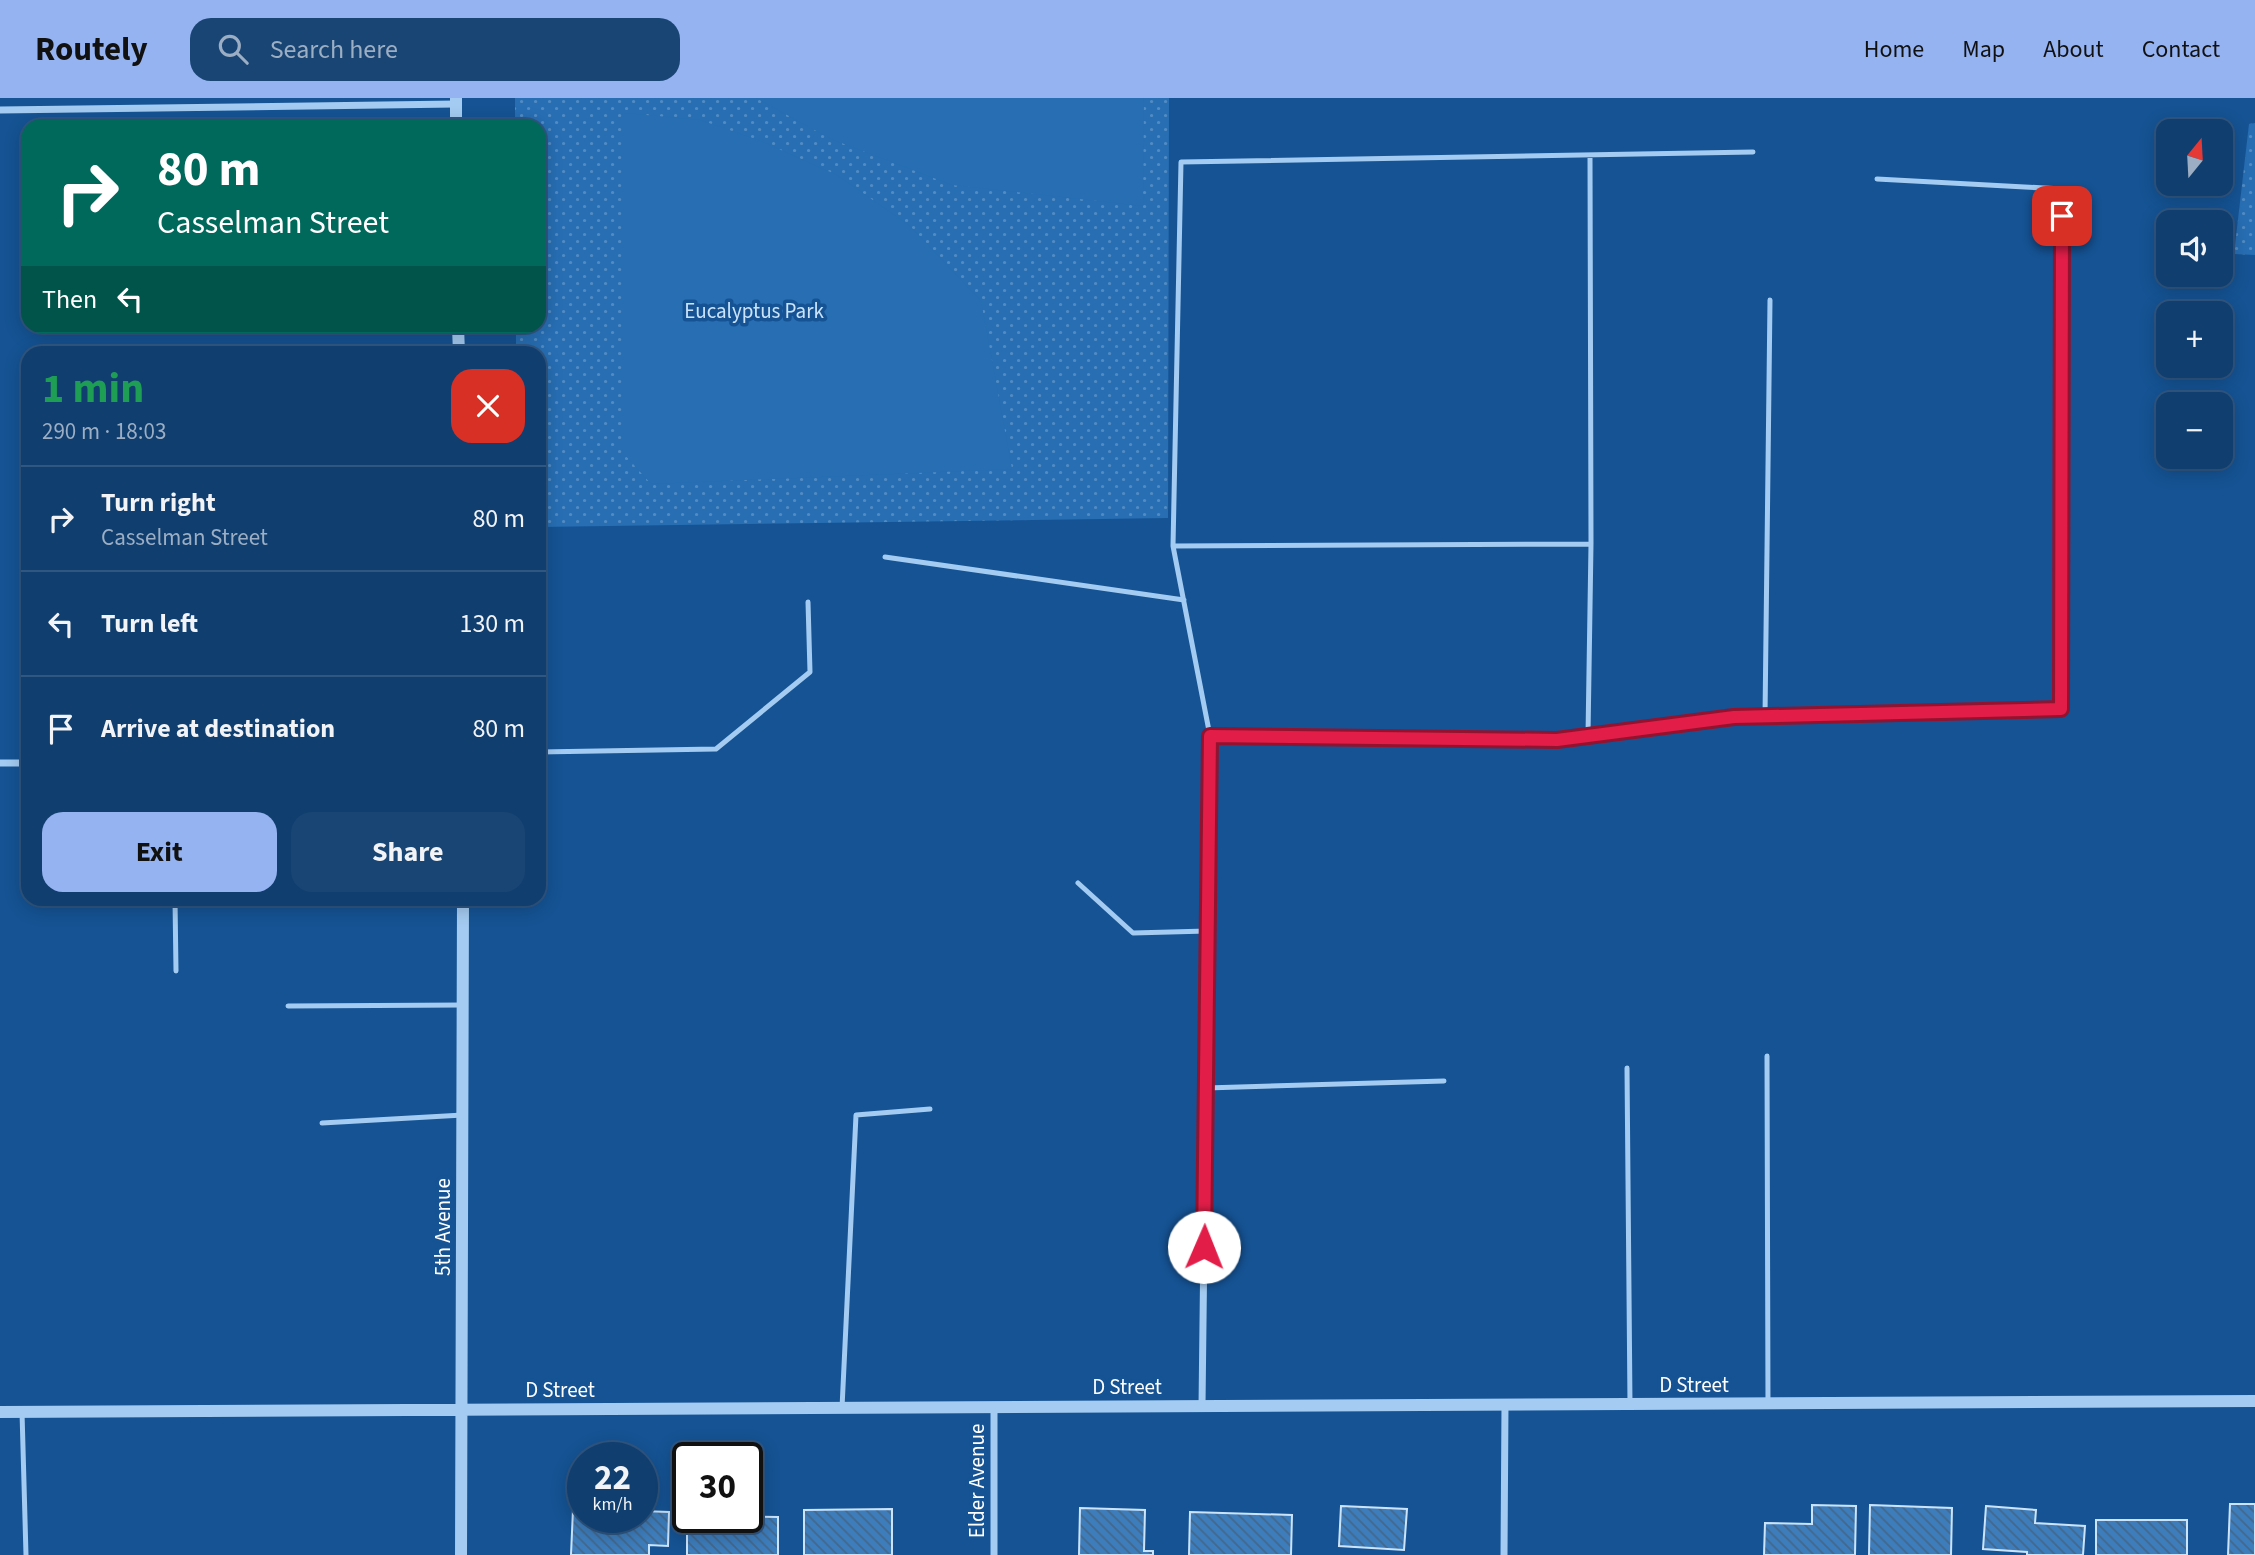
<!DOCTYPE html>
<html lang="en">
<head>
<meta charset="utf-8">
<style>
  :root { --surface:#103e6f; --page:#194574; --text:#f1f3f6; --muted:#9caec3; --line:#305782; --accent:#95b2f1 }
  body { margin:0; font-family:"Source Sans 3",sans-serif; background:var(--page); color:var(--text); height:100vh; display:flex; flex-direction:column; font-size:26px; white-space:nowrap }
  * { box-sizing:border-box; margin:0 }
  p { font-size:23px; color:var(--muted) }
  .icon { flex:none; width:38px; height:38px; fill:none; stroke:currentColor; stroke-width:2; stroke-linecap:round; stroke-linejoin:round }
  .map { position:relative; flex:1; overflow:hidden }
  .side { position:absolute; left:21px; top:248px; width:525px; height:560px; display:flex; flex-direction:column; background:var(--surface); border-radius:21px; box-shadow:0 4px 18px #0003,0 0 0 2px var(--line) }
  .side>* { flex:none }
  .top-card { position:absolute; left:21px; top:21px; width:525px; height:214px; border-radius:21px; box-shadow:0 4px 18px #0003,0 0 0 2px var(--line); background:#00695c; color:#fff; overflow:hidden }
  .needle { width:46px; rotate:18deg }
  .buttons { position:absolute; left:2156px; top:21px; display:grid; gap:14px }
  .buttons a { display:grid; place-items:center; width:77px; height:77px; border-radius:14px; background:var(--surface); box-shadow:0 4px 18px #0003,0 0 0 2px var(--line); font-size:35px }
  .speed { position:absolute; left:567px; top:1344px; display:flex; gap:14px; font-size:35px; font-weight:700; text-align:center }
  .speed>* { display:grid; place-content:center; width:91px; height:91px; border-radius:50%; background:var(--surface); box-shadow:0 4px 18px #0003,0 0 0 2px var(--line); line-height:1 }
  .speed small { font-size:18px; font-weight:400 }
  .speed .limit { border:4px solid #111; border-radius:10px; background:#fff; color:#111 }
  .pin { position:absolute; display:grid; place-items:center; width:60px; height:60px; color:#fff; margin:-30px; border-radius:14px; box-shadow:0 4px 10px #0006 }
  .me { position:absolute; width:77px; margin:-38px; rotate:1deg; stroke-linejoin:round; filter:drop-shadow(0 0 5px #0008) }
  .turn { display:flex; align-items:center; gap:24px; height:147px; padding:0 21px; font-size:32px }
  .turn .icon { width:91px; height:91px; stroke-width:2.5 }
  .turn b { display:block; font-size:49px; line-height:60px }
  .then { display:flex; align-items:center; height:66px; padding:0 21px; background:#0003; gap:14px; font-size:26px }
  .round { display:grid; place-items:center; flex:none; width:74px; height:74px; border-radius:21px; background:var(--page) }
  .summary { display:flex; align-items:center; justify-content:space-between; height:119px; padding:0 21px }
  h1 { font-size:42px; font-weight:700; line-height:52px; color:#1e9e55 }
  .cta { display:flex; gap:14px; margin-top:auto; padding:14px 21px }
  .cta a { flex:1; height:80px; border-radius:21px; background:var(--accent); color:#111; font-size:28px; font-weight:700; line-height:80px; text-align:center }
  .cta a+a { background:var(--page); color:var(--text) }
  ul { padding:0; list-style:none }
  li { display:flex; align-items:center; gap:21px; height:105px; padding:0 21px; border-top:2px solid var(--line) }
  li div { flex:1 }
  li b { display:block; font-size:26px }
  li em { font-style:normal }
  header { display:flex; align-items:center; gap:42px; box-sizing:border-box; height:98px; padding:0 35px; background:var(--accent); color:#111 }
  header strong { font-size:33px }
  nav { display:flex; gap:38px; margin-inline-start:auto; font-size:24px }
  .search { width:490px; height:63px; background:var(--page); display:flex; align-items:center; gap:18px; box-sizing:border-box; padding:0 24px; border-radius:21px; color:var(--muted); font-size:26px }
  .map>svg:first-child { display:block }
  .grass { fill:url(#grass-dots) }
  .garden { fill:#276eb3 }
  .building { fill:url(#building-back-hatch); stroke:#cbe4fc; stroke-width:2 }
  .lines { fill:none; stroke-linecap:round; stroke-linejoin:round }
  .service { stroke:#a4cbf1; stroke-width:5 }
  .minor { stroke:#a4cbf1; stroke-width:7 }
  .tertiary { stroke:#a4cbf1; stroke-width:12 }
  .route-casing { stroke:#92132f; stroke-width:18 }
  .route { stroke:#e11d48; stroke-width:12 }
  .labels { text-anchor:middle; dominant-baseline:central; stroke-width:7; stroke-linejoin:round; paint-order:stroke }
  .park-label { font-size:21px; fill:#cbe4fc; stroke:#155394 }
  .street-label { font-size:21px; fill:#fff; stroke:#155394 }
</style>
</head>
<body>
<header>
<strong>Routely</strong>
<div class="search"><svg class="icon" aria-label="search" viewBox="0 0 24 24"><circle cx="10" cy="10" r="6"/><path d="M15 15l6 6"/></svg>Search here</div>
<nav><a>Home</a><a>Map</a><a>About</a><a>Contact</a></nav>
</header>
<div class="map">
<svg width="2255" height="1457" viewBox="0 0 2255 1457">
  <defs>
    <pattern id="grass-dots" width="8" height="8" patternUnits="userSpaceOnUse" patternTransform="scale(1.75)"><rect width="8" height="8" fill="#276eb3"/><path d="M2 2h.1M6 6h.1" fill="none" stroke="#528bc2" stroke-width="1.8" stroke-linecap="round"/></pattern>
    <pattern id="building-back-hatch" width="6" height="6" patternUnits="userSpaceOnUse" patternTransform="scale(1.75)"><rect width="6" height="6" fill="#3d7dbc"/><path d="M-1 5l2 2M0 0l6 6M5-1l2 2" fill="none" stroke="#44678a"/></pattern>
  </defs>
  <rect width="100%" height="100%" fill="#155394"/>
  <path class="grass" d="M515 0H1169L1168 420 539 429V256L516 255V228H539V28H515Z
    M2255 25V157L2234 156 2249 26Z"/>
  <path class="garden" d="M756 0H1144L1143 108 952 87 831 41Z
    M625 15 700 22 761 43 837 77 910 128 981 203 1012 371 651 386 625 357Z"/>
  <path class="building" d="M2230 1406H2255V1457H2228Z
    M1812 1407 1856 1408 1855 1457H1764L1765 1425 1812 1426Z
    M1870 1407 1952 1410 1951 1457H1869Z
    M1341 1408 1407 1411 1404 1452 1339 1448Z
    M1986 1408 2036 1412 2035 1425 2085 1428 2083 1457H2027V1454L1983 1451Z
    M1080 1410 1145 1412 1144 1453H1153V1457H1079Z
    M573 1411H583V1419H642V1413L669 1414 668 1448 649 1447V1457H571Z
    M892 1411V1457H804V1412Z
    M1190 1414 1292 1417 1291 1457H1189Z
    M687 1418 778 1419V1457H687Z
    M2096 1422H2187V1457H2096Z"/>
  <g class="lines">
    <path class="service" d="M1590 57 1591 446
      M1877 81 2062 91 2061 611
      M1173 448 1591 446 1588 637
      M885 459 1184 502
      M1765 619 1770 202
      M1210 638 1173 448 1181 64 1753 54
      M539 654 716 651 810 574 808 504
      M1078 785 1133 835 1207 833
      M175 802 176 873
      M288 908 463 907
      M1767 958 1768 1305
      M1627 970 1630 1306
      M1206 990 1444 983
      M322 1025 463 1017
      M842 1310 856 1017 930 1011
      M22 1314 26 1457"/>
    <path class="minor" d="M0 12 456 6
      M0 665H28
      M1202 1308 1210 638 1557 642 1734 619 2061 611
      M994 1457V1309
      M1504 1457 1505 1307"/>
    <path class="tertiary" d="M456 0V28
      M458 228 459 256
      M0 1314 2255 1303
      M461 1457 463 802"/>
  </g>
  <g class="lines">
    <defs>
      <path id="route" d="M1204 1149 1210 638 1557 642 1734 619 2061 611 2062 118"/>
    </defs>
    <use href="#route" class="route-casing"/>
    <use href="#route" class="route"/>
  </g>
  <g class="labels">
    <g class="park-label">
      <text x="754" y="213">Eucalyptus Park</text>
    </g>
    <g class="street-label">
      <text transform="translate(443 1129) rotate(-90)">5th Avenue</text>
      <text x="1694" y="1287">D Street</text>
      <text x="1127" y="1289">D Street</text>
      <text x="560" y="1292">D Street</text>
      <text transform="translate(977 1383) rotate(-90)">Elder Avenue</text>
    </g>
  </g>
</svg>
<div class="buttons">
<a><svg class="needle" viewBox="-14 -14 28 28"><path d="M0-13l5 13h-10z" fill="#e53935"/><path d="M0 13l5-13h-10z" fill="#9caec3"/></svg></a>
<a><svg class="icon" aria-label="sound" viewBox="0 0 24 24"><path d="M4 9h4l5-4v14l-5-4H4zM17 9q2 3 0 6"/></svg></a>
<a>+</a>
<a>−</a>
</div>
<div class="speed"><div>22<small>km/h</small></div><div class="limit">30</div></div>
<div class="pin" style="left:2062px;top:118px;background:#d93025"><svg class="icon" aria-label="arrive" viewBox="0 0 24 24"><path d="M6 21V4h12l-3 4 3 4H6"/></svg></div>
<svg class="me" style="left:1204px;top:1149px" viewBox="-20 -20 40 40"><circle r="19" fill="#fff"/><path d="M0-13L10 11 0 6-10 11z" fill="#e11d48"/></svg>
<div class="top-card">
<div class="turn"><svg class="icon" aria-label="right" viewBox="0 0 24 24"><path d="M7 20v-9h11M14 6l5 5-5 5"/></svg><div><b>80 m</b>Casselman Street</div></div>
<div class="then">Then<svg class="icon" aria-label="left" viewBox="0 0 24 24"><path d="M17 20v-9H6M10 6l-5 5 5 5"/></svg></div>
</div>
<section class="side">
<div class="summary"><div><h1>1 min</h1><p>290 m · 18:03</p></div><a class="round" style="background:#d93025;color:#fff"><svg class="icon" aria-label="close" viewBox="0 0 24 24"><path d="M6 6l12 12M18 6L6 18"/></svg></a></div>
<ul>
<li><svg class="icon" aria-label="right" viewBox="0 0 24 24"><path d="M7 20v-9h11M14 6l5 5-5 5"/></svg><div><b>Turn right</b><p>Casselman Street</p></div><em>80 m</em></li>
<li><svg class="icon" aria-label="left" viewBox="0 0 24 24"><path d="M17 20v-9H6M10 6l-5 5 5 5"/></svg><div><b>Turn left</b></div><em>130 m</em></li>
<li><svg class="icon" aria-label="arrive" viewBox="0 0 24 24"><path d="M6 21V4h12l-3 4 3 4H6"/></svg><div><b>Arrive at destination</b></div><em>80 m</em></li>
</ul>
<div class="cta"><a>Exit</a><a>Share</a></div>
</section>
</div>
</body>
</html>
